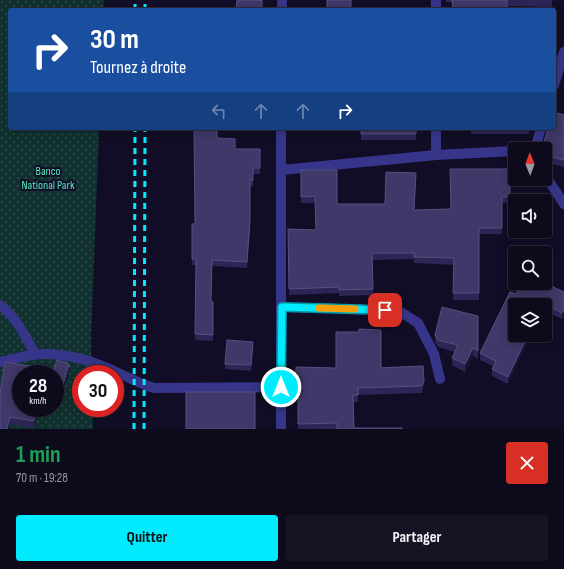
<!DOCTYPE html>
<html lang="fr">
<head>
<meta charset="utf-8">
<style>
  :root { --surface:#0d0a1c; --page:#161325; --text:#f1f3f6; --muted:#9a9aa3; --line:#2d2b3b; --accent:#00ecfe }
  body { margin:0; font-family:"Sofia Sans Condensed",sans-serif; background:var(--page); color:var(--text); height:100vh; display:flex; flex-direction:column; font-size:15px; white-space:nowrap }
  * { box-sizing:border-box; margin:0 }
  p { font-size:13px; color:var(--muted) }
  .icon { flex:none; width:22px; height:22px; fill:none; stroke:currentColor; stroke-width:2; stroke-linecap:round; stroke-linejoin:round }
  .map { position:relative; height:429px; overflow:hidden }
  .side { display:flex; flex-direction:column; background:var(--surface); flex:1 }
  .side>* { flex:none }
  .banner { position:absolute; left:8px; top:8px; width:548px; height:122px; border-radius:4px; box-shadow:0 2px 10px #0003,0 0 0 1px var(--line); background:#1a4fa0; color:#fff; overflow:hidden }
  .needle { width:26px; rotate:359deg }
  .controls { position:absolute; left:508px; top:142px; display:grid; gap:8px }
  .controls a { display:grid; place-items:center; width:44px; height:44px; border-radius:4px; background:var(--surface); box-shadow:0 2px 10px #0003,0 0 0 1px var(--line); font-size:20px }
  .speed { position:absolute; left:12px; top:365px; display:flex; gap:8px; font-size:20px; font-weight:700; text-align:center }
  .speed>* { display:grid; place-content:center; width:52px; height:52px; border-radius:50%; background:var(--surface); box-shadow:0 2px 10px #0003,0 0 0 1px var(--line); line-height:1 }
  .speed small { font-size:10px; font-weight:400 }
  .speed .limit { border:6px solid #d22; background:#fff; color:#111 }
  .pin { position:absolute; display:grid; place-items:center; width:34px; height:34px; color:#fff; margin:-17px; border-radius:8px; box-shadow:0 2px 6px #0006 }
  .me { position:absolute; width:44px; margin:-22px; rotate:0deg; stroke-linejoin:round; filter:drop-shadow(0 0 3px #0008) }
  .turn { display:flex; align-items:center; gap:14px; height:84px; padding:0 16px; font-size:18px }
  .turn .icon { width:52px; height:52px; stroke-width:2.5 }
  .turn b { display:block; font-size:28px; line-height:34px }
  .lanes { display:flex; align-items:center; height:38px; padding:0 16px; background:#0003; justify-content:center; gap:20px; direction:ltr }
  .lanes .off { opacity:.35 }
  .round { display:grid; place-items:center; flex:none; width:42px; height:42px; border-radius:4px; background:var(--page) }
  .overview { display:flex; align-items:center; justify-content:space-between; height:68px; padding:0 16px }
  h1 { font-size:24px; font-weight:700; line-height:30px; color:#1e9e55 }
  .button { display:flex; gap:8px; margin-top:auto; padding:8px 16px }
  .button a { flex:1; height:46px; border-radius:4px; background:var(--accent); color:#111; font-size:16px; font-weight:700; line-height:46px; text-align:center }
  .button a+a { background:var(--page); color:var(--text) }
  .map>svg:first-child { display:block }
  .park { fill:url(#park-dots); fill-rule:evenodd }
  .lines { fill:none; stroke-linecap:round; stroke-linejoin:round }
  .minor { stroke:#363589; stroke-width:10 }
  .rail { stroke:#00ecfe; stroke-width:3; stroke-dasharray:6 5; stroke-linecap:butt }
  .wall { fill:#2d2556 }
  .shaded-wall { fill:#1a143b }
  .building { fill:#3f3868; stroke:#575080 }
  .route-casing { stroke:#0099a5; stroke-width:10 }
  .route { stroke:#00ecfe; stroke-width:7 }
  .slow { stroke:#f59e0b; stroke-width:7 }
  .labels { text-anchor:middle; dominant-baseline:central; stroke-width:4; stroke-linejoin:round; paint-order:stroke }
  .park-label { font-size:12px; fill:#56e8bf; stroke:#110d26 }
</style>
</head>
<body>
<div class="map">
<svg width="564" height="429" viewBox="0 0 564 429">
  <defs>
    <pattern id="park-dots" width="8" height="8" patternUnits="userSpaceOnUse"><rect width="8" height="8" fill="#10312f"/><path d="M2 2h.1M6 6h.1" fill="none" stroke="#324e4e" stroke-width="1.8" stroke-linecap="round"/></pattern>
  </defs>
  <rect width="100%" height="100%" fill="#110d26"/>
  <path class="park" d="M0 0H104L103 10H10V128H99L91 342 92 374H81V408H93V429H0ZM21 374H55V408H21Z"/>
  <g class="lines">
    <path class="minor" d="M282 10V0
      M436 10V0
      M554 85 564 52
      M535 149 541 128
      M436 155V128
      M281 170 436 155 515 151
      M545 175 564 204
      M0 305C17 318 25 336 35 354
      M282 307 399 311 418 323 434 354 440 379
      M0 362C11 360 22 356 33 355 51 352 80 357 97 364 117 371 134 382 154 388L281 387
      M281 429V128"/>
    <path class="rail" d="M135 10V0
      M145 10V0
      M134 429 135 128
      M144 429 145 128"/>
  </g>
  <path class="wall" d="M446 0H552V7L507 6 446 2Z
    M564 115V167L545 162V149Z
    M361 128H416V140H361Z
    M471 128H529V134H471Z
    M217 138 235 149H260V174H253V186H250V226L247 268 212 266 211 301 213 302V341L195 340 196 265H192V224H195Z
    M510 169V203H502V234H479V300H453L454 265 414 263V259L373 260V295L339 296V293L289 295 288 229 316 230 315 203H301V170L337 204 415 210 451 209Z
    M551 273 546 283 564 292V315L562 319 545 311V305H515L508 384 492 376V369L493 366 480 360V353L516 294Z
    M478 316V359L473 356 465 372 452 365V358L455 352 438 347 435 342V335Z
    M253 348 251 371 225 369V364Z
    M57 360 69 364V371L60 402 55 401V374H21V408H38L34 428 10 424 9 429H0V392L5 362 54 370Z
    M423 366 424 388 422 393 358 395V402H353L354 428 402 429H298V393H295L296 367 336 368Z"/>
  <path class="shaded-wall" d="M551 266V273L544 289 545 283V279Z
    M564 309V315L562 319V313Z
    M528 335H531L508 384V377Z
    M473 348V356L465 372V364Z
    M69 364V371L60 402V395Z
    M424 381V388L422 393V386Z
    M37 408H38L34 428V421Z
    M10 417V424L9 429H7Z"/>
  <path class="building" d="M237 0H262V10H236Z
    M327 0H351V10H327Z
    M452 0H507V10H453Z
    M554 112 564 115V160L545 155V149H542L548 128H554Z
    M194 128H217V138L235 139V149H260V168H253V180H250V220L247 262 212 260 211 301 213 302V335L195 334 196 259H192V224H195Z
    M361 128H416V134H361Z
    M450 169H510V197H502V228H479V293H453L454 258 414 257V253H372L373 289 339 290V287L289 289 288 229 316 230 315 196 301 197V170H337V204H385L386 172 416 173 414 210 451 209Z
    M545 263 551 266 545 279Z
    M521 283H545L564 292V309L562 313 543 303V305H515V335H528L508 377 492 369 496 361 480 353 510 292 516 294Z
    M442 307 478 316V351L473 348 465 364 452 358 458 345 438 340 435 335Z
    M359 329 381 330V368L423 366 424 381 422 386 358 388V395H353L354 428H402V429H337V423L298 424V386H295L296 367 336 368V332H359Z
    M227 340 253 342 251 365 225 364Z
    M57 360 69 364 60 395 55 393V374H21V408H37L34 421 10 417 7 429H0V392L5 362 54 370Z
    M186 392H255V429H186Z"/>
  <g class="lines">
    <defs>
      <path id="route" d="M281 387 282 307 385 310"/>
    </defs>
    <use href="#route" class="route-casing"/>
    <use href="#route" class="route"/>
    <path class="slow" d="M319 308 355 309"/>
  </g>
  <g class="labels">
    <g class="park-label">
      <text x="48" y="171">Banco<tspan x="48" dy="14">National Park</tspan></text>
    </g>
  </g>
</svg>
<div class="controls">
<a><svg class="needle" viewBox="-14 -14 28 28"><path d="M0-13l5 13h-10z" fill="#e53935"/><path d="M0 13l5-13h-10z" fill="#9a9aa3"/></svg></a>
<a><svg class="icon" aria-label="sound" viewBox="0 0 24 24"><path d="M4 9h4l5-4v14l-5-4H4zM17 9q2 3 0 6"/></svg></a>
<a><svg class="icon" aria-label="search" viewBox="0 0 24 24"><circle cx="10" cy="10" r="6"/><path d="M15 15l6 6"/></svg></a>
<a><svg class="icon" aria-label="layers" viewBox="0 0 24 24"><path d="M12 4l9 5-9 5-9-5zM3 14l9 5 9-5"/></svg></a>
</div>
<div class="speed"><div>28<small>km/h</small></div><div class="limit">30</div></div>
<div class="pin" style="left:385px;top:310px;background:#d93025"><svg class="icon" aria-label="arrive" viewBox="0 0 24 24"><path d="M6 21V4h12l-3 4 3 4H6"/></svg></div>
<svg class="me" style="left:281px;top:387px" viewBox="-20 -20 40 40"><circle r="17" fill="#00ecfe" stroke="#fff" stroke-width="3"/><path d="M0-11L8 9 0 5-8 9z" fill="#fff"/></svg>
<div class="banner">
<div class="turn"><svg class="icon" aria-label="right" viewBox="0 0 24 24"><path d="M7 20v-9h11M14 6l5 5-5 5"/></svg><div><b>30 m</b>Tournez à droite</div></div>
<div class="lanes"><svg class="icon off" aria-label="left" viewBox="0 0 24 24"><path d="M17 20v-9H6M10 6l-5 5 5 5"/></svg><svg class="icon off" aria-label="ahead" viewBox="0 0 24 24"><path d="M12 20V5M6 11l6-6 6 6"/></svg><svg class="icon off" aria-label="ahead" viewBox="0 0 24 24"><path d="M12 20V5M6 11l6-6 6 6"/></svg><svg class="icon" aria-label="right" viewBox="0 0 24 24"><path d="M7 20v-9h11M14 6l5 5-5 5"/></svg></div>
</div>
</div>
<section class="side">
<div class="overview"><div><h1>1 min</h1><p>70 m · 19:28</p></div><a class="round" style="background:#d93025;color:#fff"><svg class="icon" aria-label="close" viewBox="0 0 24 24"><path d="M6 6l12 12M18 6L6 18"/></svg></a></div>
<div class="button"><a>Quitter</a><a>Partager</a></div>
</section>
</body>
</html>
